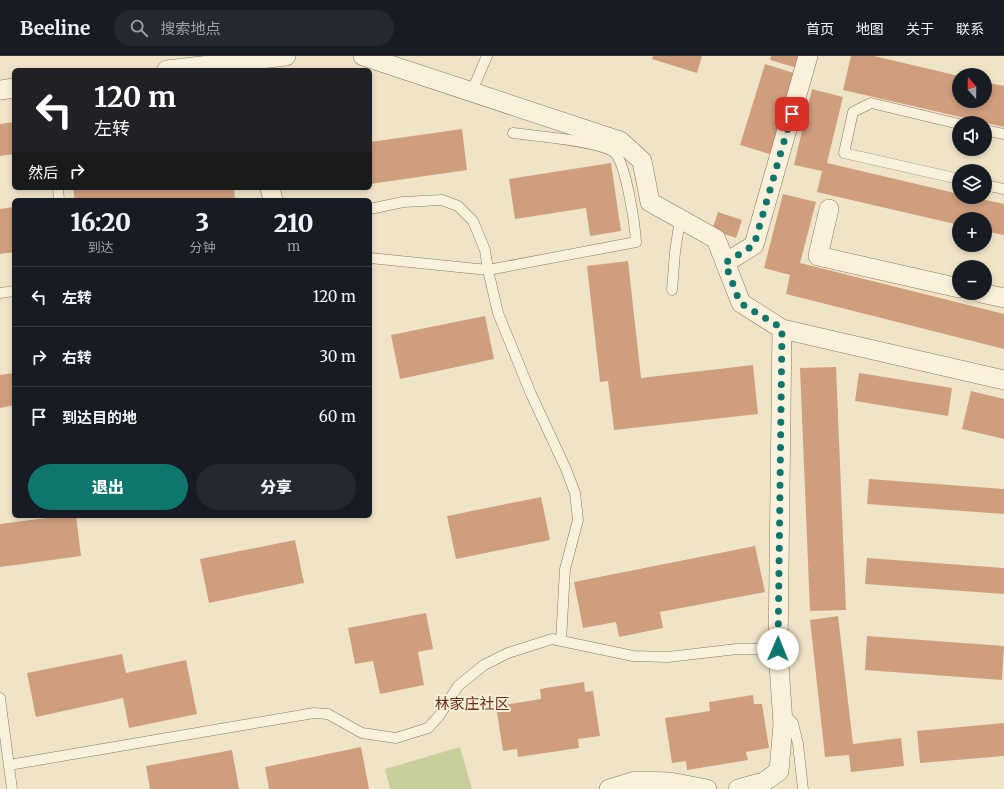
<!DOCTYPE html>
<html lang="zh">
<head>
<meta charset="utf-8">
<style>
  :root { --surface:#171b24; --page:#242831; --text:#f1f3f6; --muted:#9ea1a6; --line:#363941; --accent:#0f766e }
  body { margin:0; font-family:Merriweather,"Noto Sans SC",serif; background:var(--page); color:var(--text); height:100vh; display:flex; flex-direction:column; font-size:15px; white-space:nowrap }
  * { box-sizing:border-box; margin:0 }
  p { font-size:13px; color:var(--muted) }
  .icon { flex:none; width:22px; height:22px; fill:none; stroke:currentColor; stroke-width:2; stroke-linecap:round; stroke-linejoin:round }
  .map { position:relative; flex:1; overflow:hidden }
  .drawer { position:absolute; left:12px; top:142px; width:360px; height:320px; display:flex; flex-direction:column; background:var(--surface); border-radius:6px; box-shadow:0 2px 6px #0003 }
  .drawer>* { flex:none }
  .top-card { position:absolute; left:12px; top:12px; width:360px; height:122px; border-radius:6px; box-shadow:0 2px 6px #0003; background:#202124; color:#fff; overflow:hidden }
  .needle { width:26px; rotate:340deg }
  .tools { position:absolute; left:952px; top:12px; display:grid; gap:8px }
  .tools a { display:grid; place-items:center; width:40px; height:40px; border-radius:50%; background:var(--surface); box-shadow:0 2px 6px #0003; font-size:20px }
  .pin { position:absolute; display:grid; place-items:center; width:34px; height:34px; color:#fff; margin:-17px; border-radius:8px; box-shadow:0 2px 6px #0006 }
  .me { position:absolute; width:44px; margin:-22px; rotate:1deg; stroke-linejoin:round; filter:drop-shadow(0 0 3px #0008) }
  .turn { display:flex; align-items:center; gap:14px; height:84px; padding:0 16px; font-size:18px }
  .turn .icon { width:52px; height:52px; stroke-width:2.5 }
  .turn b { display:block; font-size:28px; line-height:34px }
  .then { display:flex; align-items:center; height:38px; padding:0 16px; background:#0003; gap:8px; font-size:15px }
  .eta { display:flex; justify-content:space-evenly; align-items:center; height:68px; text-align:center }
  .eta b { font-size:24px; font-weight:800; line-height:28px }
  .cta { display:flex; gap:8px; margin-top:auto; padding:8px 16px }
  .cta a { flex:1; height:46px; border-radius:24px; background:var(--accent); color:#fff; font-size:16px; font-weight:800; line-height:46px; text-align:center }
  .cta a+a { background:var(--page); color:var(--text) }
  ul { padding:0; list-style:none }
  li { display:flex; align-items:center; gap:12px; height:60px; padding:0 16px; border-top:1px solid var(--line) }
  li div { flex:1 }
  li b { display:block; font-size:15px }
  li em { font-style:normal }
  header { display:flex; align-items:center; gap:24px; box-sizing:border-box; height:56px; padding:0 20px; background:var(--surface); border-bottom:1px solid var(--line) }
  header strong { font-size:19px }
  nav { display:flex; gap:22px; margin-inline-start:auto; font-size:14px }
  .search { width:280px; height:36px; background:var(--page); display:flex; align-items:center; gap:10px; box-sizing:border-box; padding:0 14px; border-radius:22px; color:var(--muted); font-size:15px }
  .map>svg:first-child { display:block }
  .green { fill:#c9cf9b }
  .building { fill:#cf9f7d }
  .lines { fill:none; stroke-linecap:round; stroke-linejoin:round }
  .lane-casing { stroke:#8d765c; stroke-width:11 }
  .street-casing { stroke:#8d765c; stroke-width:20 }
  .lane { stroke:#faf1dc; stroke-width:10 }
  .street { stroke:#faf1dc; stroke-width:19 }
  .route { stroke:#0f766e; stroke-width:7; stroke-dasharray:0 12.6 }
  .labels { text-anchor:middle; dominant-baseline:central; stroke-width:4; stroke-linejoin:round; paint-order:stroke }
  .neighbourhood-label { font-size:15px; fill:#6b2e1e; stroke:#f7eed8 }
</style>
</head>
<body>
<header>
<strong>Beeline</strong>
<div class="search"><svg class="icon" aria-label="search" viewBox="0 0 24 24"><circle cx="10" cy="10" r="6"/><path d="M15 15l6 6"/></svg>搜索地点</div>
<nav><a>首页</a><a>地图</a><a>关于</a><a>联系</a></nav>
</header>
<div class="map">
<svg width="1004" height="733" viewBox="0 0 1004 733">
  <rect width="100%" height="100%" fill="#f0e4c8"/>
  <path class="green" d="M460 691 472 733H390L385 713Z"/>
  <path class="building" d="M653 0H702L697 17 652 3Z
    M771 0H801L797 12 770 4Z
    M851 0H874L959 20V45H985V26L1004 30V71L843 34Z
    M765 8 797 18 773 99 740 89Z
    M812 33 843 41 827 107 959 138V141H973L1004 148V179L985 175V163H959V169L817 136 822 115 794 109Z
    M14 66V98L0 100V68Z
    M462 73 467 114 370 128V86Z
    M611 107 621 175 590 180 586 152 515 163 509 123Z
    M73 132H234L235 144H75Z
    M783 138 816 146 800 207 1004 258V293L786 238 790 219 764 212Z
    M14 151V196L0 198V153Z
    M718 156 742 164 736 182 712 174Z
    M628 205 641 322 753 309 758 358 614 374 608 325 600 326 587 210Z
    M485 260 494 303 400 323 391 279Z
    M836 311 846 554 810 555 800 312Z
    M14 317V349L0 352V319Z
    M859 317 952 332 948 360 855 345Z
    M971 335 1004 343V383L962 373Z
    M869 423 1004 433V458L867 448Z
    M541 441 550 484 456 503 447 460Z
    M62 460H76L81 500 0 511V468Z
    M295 484 304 527 209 547 200 503Z
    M755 490 765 536 660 556 663 572 619 581 616 566 583 572 574 526Z
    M867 502 1004 512V538L865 528Z
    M426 557 433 593 418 596 424 629 380 638 373 605 355 608 348 572Z
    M838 560 853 688 901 682 904 710 851 716 849 699 825 701 810 564Z
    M867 580 1004 590 1002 624 865 614Z
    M122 598 126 617 186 604 197 658 129 672 123 642 36 661 27 617Z
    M584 626 585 636 593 635 600 680 578 683 579 692 518 701 517 693 503 695 496 650 541 643 540 633Z
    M753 639 754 648H762L769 692 746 696 748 704 687 714 686 705 672 707 665 662 710 655 709 646Z
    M1004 667V700L920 707 917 675Z
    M361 691 369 733H269L265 711Z
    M232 694 239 733H150L146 710Z"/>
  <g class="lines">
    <defs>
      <path id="lane" d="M472 35 487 0
        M959 68 871 47 853 56 844 97 959 123
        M985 74 1004 78
        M985 129 1004 133
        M58 132 59 144
        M370 153 403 146 442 144 458 150 473 165 485 194 488 214 498 257 531 338 566 413 575 437 578 464 565 513 561 585
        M370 202 488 214 636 186C635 169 626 108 615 97 601 85 534 80 513 77
        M672 234 675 196 680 163
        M0 237 14 235
        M0 642 12 733
        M782 656 793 667 798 688 803 733
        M9 709 314 657 328 658 362 677 396 682 428 672 439 660 458 630 484 609 508 597 552 583 633 600 668 601 737 593H778"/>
      <path id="street" d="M363 0 620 85 642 105 650 146 716 183 741 247 782 273 1004 324
        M167 14 286 0
        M0 34 14 32
        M270 132 273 144
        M829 153 818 200 959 232
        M725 207 754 189 808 0
        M981 237 1004 242
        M609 733 635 725 670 726 707 733
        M738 733 764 726 779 715 783 668 778 593 782 273"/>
    </defs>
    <use href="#lane" class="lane-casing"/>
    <use href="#street" class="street-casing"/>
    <use href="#lane" class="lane"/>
    <use href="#street" class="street"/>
  </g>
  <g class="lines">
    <path class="route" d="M778 593 782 272 740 247 725 207 754 189 792 58"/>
  </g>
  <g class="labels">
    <g class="neighbourhood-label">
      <text x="472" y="647">林家庄社区</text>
    </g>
  </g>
</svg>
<div class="tools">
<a><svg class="needle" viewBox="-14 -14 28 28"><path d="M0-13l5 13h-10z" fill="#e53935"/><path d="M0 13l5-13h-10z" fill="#9ea1a6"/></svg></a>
<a><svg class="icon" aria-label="sound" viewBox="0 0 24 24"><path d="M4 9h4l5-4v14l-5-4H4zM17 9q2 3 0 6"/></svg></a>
<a><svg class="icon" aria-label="layers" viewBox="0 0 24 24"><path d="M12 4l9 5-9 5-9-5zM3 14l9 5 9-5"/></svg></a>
<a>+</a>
<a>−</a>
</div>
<div class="pin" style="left:792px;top:58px;background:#d93025"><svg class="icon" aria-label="arrive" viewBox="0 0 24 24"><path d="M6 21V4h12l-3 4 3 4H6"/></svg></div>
<svg class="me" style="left:778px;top:593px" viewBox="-20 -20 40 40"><circle r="19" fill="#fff"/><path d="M0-13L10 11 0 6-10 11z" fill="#0f766e"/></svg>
<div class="top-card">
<div class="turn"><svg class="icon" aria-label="left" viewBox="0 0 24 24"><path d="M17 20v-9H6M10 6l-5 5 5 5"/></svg><div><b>120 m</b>左转</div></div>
<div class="then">然后<svg class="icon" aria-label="right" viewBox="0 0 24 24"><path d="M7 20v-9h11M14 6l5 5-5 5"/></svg></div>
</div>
<section class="drawer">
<div class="eta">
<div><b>16:20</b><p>到达</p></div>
<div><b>3</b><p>分钟</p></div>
<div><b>210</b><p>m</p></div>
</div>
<ul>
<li><svg class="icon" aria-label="left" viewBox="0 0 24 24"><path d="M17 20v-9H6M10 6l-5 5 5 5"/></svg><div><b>左转</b></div><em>120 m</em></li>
<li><svg class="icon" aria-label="right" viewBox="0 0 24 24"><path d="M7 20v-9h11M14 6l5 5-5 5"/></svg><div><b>右转</b></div><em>30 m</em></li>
<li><svg class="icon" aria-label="arrive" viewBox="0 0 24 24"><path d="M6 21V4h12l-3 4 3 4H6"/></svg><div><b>到达目的地</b></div><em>60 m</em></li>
</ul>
<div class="cta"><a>退出</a><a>分享</a></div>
</section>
</div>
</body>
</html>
